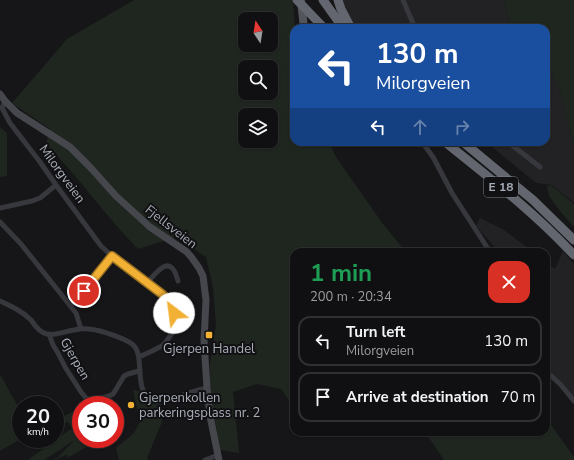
<!DOCTYPE html>
<html lang="en">
<head>
<meta charset="utf-8">
<style>
  :root { --surface:#101012; --page:#1e1e20; --text:#f1f3f6; --muted:#9c9d9f; --line:#303032 }
  body { margin:0; font-family:"Nunito Sans",sans-serif; background:var(--page); color:var(--text); height:100vh; display:flex; flex-direction:column; font-size:15px; white-space:nowrap }
  * { box-sizing:border-box; margin:0 }
  p { font-size:13px; color:var(--muted) }
  .icon { flex:none; width:22px; height:22px; fill:none; stroke:currentColor; stroke-width:2; stroke-linecap:round; stroke-linejoin:round }
  .map { position:relative; flex:1; overflow:hidden }
  .side { position:absolute; left:290px; top:248px; width:260px; height:188px; display:flex; flex-direction:column; background:var(--surface); border-radius:12px; box-shadow:0 1px 3px #0004,0 0 0 1px var(--line) }
  .side>* { flex:none }
  .hud { position:absolute; left:290px; top:24px; width:260px; height:122px; border-radius:12px; box-shadow:0 1px 3px #0004,0 0 0 1px var(--line); background:#1a4fa0; color:#fff; overflow:hidden }
  .needle { width:26px; rotate:348deg }
  .fabs { position:absolute; left:238px; top:12px; display:grid; gap:8px }
  .fabs a { display:grid; place-items:center; width:40px; height:40px; border-radius:8px; background:var(--surface); box-shadow:0 1px 3px #0004,0 0 0 1px var(--line); font-size:20px }
  .speed { position:absolute; left:12px; top:396px; display:flex; gap:8px; font-size:20px; font-weight:700; text-align:center }
  .speed>* { display:grid; place-content:center; width:52px; height:52px; border-radius:50%; background:var(--surface); box-shadow:0 1px 3px #0004,0 0 0 1px var(--line); line-height:1 }
  .speed small { font-size:10px; font-weight:400 }
  .speed .limit { border:6px solid #d22; background:#fff; color:#111 }
  .pin { position:absolute; display:grid; place-items:center; width:34px; height:34px; color:#fff; margin:-17px; border:2px solid #fff; border-radius:50%; box-shadow:0 1px 4px #0007 }
  .me { position:absolute; width:44px; margin:-22px; rotate:330deg; stroke-linejoin:round; filter:drop-shadow(0 0 3px #0008) }
  .turn { display:flex; align-items:center; gap:14px; height:84px; padding:0 20px; font-size:18px }
  .turn .icon { width:52px; height:52px; stroke-width:2.5 }
  .turn b { display:block; font-size:28px; line-height:34px }
  .lanes { display:flex; align-items:center; height:38px; padding:0 20px; background:#0003; justify-content:center; gap:20px; direction:ltr }
  .lanes .off { opacity:.35 }
  .round { display:grid; place-items:center; flex:none; width:42px; height:42px; border-radius:12px; background:var(--page) }
  .summary { display:flex; align-items:center; justify-content:space-between; height:68px; padding:0 20px }
  h1 { font-size:24px; font-weight:700; line-height:30px; color:#1e9e55 }
  ul { padding:0; list-style:none }
  li { display:flex; align-items:center; gap:12px; height:50px; margin:0 8px 6px; padding:0 12px; border:2px solid var(--line); border-radius:12px }
  li div { flex:1 }
  li b { display:block; font-size:15px }
  li em { font-style:normal }
  .map>svg:first-child { display:block }
  .built { fill:#222225 }
  .green { fill:#1e261f; fill-rule:evenodd }
  .lines { fill:none; stroke-linecap:round; stroke-linejoin:round }
  .minor { stroke:#37383d; stroke-width:5 }
  .secondary { stroke:#45474d; stroke-width:7 }
  .primary { stroke:#53555c; stroke-width:8 }
  .motorway { stroke:#63666e; stroke-width:9 }
  .motorway-bridge { stroke:#63666e; stroke-width:9 }
  .route-casing { stroke:#9d7322; stroke-width:10 }
  .route { stroke:#f2b134; stroke-width:7 }
  .poi-dot { fill:#f2b134; stroke:#111113; stroke-width:1.5 }
  .labels { text-anchor:middle; dominant-baseline:central; stroke-width:4; stroke-linejoin:round; paint-order:stroke }
  .shield { fill:#111113; stroke:#7b7e86; stroke-width:1 }
  .shield-label { font-size:12px; font-weight:bold; fill:#a8adb8 }
  .street-label { font-size:13px; fill:#a8adb8; stroke:#111113 }
  .poi-label { font-size:13px; fill:#a8adb8; stroke:#111113 }
</style>
</head>
<body>
<div class="map">
<svg width="574" height="460" viewBox="0 0 574 460">
  <rect width="100%" height="100%" fill="#161618"/>
  <path class="built" d="M343 0H504L511 28H357L347 12Z
    M546 62 559 88 574 146V203L552 185 536 183 486 142H546Z
    M480 218 504 230 533 252H499L476 226Z
    M563 251 574 264V398L554 375 546 368V262L555 269Z"/>
  <path class="green" d="M134 0H293L295 28H294V142H329L336 157 383 224 406 252H294V408L281 389 257 384 233 392 239 453 220 450 210 390V364L216 325 213 287 206 257 176 237 138 249C105 216 79 177 46 144L50 129 12 103 67 39ZM245 19H271V45H245ZM245 67H271V93H245ZM245 115H271V141H245Z
    M504 0H574V146L559 88 546 62V28H511Z
    M0 127 7 133V176L0 177Z
    M551 185 574 204V227L559 210 549 196 547 186Z
    M0 374 21 412V439L0 451Z
    M133 390 139 391 148 401 161 406 162 422 147 458 148 460H119L116 448 134 433 140 422Z
    M81 408V439H101L67 458V457L68 454 55 460H53L58 457 59 458V456L75 440 44 460H28L72 428 68 422 55 428V421L64 416Z
    M546 418 574 457V460H444L425 432H546Z"/>
  <g class="lines">
    <path class="minor" d="M403 0 415 28
      M5 101 2 108 10 123 40 162 56 185 101 246 112 256 162 294 171 304 174 316V327L173 332 165 343 162 346 152 351 139 357
      M422 142 433 157 452 193 490 252
      M508 142 540 167
      M0 208 32 201 40 198 56 185
      M0 222 21 244 76 313 81 329
      M147 283C158 270 171 253 178 281
      M0 301C11 306 22 311 31 320 35 326 40 333 47 334 56 336 65 331 74 330 79 329 84 328 89 329 100 330 124 338 132 344 147 355 131 392 154 401 164 405 181 395 192 392 196 390 202 389 207 388
      M70 306 84 291 112 256
      M49 334 53 345 58 353 65 367 81 392 86 398 88 399 94 400 109 396 113 394 115 391 124 376 128 374 139 371
      M546 371 561 385 574 401
      M205 460 218 455"/>
    <path class="secondary" d="M0 94 5 101 17 113 70 147 90 167 116 196 150 227 187 252 192 258 199 268 203 276 206 300 204 341 207 388 210 416 219 460"/>
    <path class="primary" d="M301 1 304 28"/>
    <path class="motorway" d="M323 0 343 28
      M338 0 341 9 351 28
      M445 142C490 178 535 213 574 255
      M463 142 533 200 574 240"/>
    <path class="motorway-bridge" d="M297 0 324 28"/>
  </g>
  <g class="lines">
    <defs>
      <path id="route" d="M84 291 112 256 162 294 169 301 174 313"/>
    </defs>
    <use href="#route" class="route-casing"/>
    <use href="#route" class="route"/>
  </g>
  <g class="poi-dot">
    <rect x="205" y="331" width="8" height="8" rx="2"/>
    <circle cx="131" cy="405" r="4"/>
  </g>
  <g class="labels">
    <rect class="shield" x="484" y="177" width="34" height="20" rx="3"/>
    <g class="shield-label">
      <text x="501" y="187">E 18</text>
    </g>
    <g class="street-label">
      <text transform="translate(62 174) rotate(54)">Milorgveien</text>
      <text transform="translate(171 227) rotate(38)">Fjellsveien</text>
      <text transform="translate(75 359) rotate(60)">Gjerpen</text>
    </g>
    <g class="poi-label">
      <text x="209" y="349">Gjerpen Handel</text>
      <text x="139" y="398" text-anchor="start">Gjerpenkollen<tspan x="139" dy="15">parkeringsplass nr. 2</tspan></text>
    </g>
  </g>
</svg>
<div class="fabs">
<a><svg class="needle" viewBox="-14 -14 28 28"><path d="M0-13l5 13h-10z" fill="#e53935"/><path d="M0 13l5-13h-10z" fill="#9c9d9f"/></svg></a>
<a><svg class="icon" aria-label="search" viewBox="0 0 24 24"><circle cx="10" cy="10" r="6"/><path d="M15 15l6 6"/></svg></a>
<a><svg class="icon" aria-label="layers" viewBox="0 0 24 24"><path d="M12 4l9 5-9 5-9-5zM3 14l9 5 9-5"/></svg></a>
</div>
<div class="speed"><div>20<small>km/h</small></div><div class="limit">30</div></div>
<div class="pin" style="left:84px;top:291px;background:#d93025"><svg class="icon" aria-label="arrive" viewBox="0 0 24 24"><path d="M6 21V4h12l-3 4 3 4H6"/></svg></div>
<svg class="me" style="left:174px;top:313px" viewBox="-20 -20 40 40"><circle r="19" fill="#fff"/><path d="M0-13L10 11 0 6-10 11z" fill="#f2b134"/></svg>
<div class="hud">
<div class="turn"><svg class="icon" aria-label="left" viewBox="0 0 24 24"><path d="M17 20v-9H6M10 6l-5 5 5 5"/></svg><div><b>130 m</b>Milorgveien</div></div>
<div class="lanes"><svg class="icon" aria-label="left" viewBox="0 0 24 24"><path d="M17 20v-9H6M10 6l-5 5 5 5"/></svg><svg class="icon off" aria-label="ahead" viewBox="0 0 24 24"><path d="M12 20V5M6 11l6-6 6 6"/></svg><svg class="icon off" aria-label="right" viewBox="0 0 24 24"><path d="M7 20v-9h11M14 6l5 5-5 5"/></svg></div>
</div>
<section class="side">
<div class="summary"><div><h1>1 min</h1><p>200 m · 20:34</p></div><a class="round" style="background:#d93025;color:#fff"><svg class="icon" aria-label="close" viewBox="0 0 24 24"><path d="M6 6l12 12M18 6L6 18"/></svg></a></div>
<ul>
<li><svg class="icon" aria-label="left" viewBox="0 0 24 24"><path d="M17 20v-9H6M10 6l-5 5 5 5"/></svg><div><b>Turn left</b><p>Milorgveien</p></div><em>130 m</em></li>
<li><svg class="icon" aria-label="arrive" viewBox="0 0 24 24"><path d="M6 21V4h12l-3 4 3 4H6"/></svg><div><b>Arrive at destination</b></div><em>70 m</em></li>
</ul>
</section>
</div>
</body>
</html>
